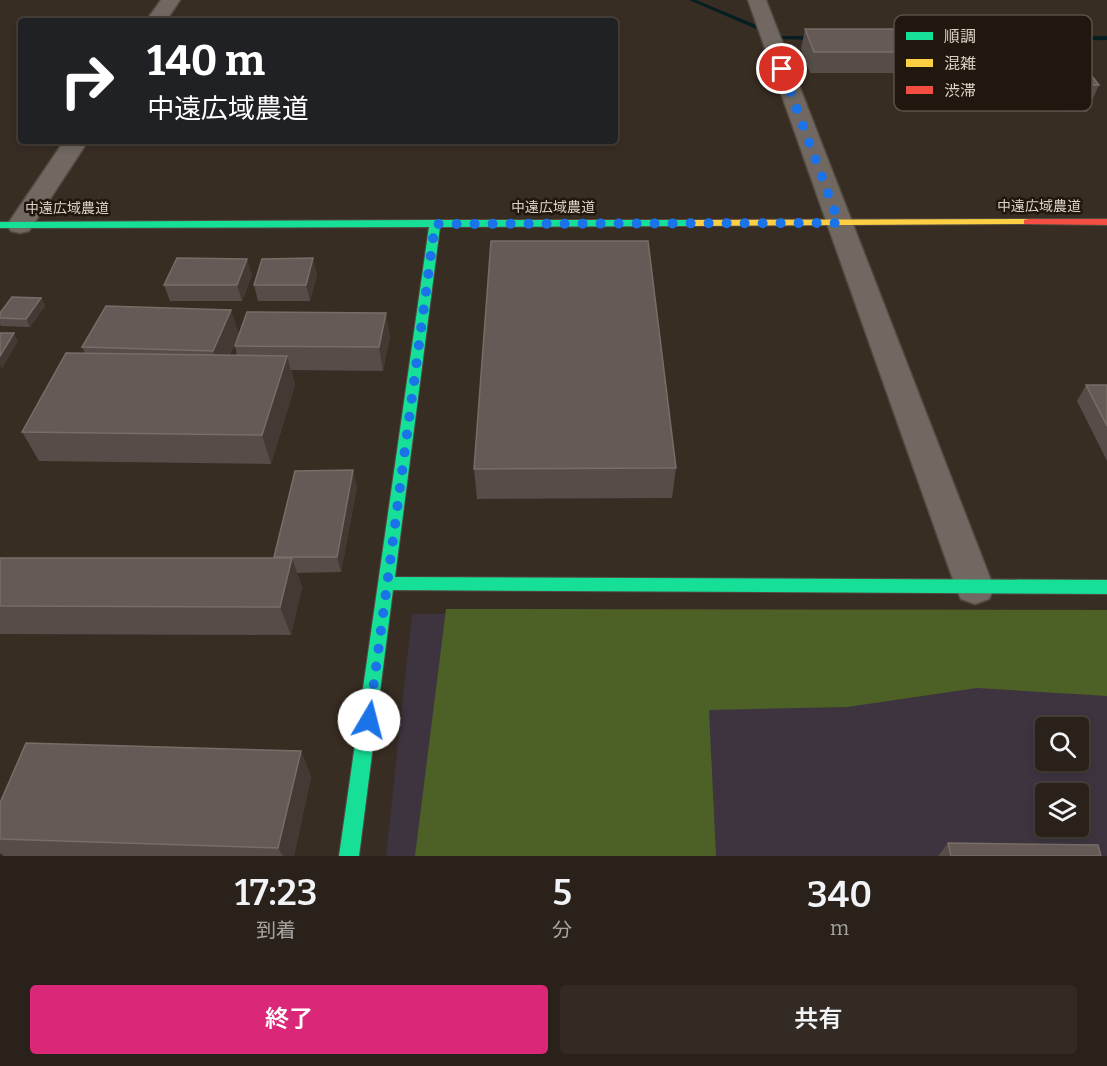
<!DOCTYPE html>
<html lang="ja">
<head>
<meta charset="utf-8">
<style>
  :root { --surface:#2a221a; --page:#322a23; --text:#f1f3f6; --muted:#a5a4a2; --line:#463f39; --accent:#db2777 }
  body { margin:0; font-family:Bitter,"Noto Sans JP",serif; background:var(--page); color:var(--text); height:100vh; display:flex; flex-direction:column; font-size:22px; white-space:nowrap }
  * { box-sizing:border-box; margin:0 }
  p { font-size:20px; color:var(--muted) }
  .icon { flex:none; width:33px; height:33px; fill:none; stroke:currentColor; stroke-width:2; stroke-linecap:round; stroke-linejoin:round }
  .map { position:relative; height:856px; overflow:hidden }
  .drawer { display:flex; flex-direction:column; background:var(--surface); flex:1 }
  .drawer>* { flex:none }
  .banner { position:absolute; left:18px; top:18px; width:600px; height:126px; border-radius:6px; box-shadow:0 3px 9px #0003,0 0 0 2px var(--line); background:#202124; color:#fff; overflow:hidden }
  .controls { position:absolute; left:1035px; top:717px; display:grid; gap:12px }
  .controls a { display:grid; place-items:center; width:54px; height:54px; border-radius:6px; background:var(--surface); box-shadow:0 3px 9px #0003,0 0 0 2px var(--line); font-size:30px }
  .pin { position:absolute; display:grid; place-items:center; width:51px; height:51px; color:#fff; margin:-26px; border:3px solid #fff; border-radius:50%; box-shadow:0 2px 6px #0007 }
  .me { position:absolute; width:66px; margin:-33px; rotate:8deg; stroke-linejoin:round; filter:drop-shadow(0 0 4px #0008) }
  .turn { display:flex; align-items:center; gap:21px; height:126px; padding:0 30px; font-size:27px }
  .turn .icon { width:78px; height:78px; stroke-width:2.5 }
  .turn b { display:block; font-size:42px; line-height:51px }
  .eta { display:flex; justify-content:space-evenly; align-items:center; height:102px; text-align:center }
  .eta b { font-size:36px; font-weight:600; line-height:42px }
  .primary-button { display:flex; gap:12px; margin-top:auto; padding:12px 30px }
  .primary-button a { flex:1; height:69px; border-radius:6px; background:var(--accent); color:#fff; font-size:24px; font-weight:600; line-height:69px; text-align:center }
  .primary-button a+a { background:var(--page); color:var(--text) }
  .map>svg:first-child { display:block }
  .industrial { fill:#3d3440; fill-rule:evenodd }
  .forest { fill:#4d6127 }
  .lines { fill:none; stroke-linecap:round; stroke-linejoin:round }
  .stream { fill:#051e22; fill-rule:evenodd }
  .street-casing { stroke:#534a42; stroke-width:3 }
  .fast-casing { stroke:#534a42; stroke-width:2 }
  .slow-casing { stroke:#534a42; stroke-width:2 }
  .jam-casing { stroke:#534a42; stroke-width:2 }
  .street { fill:#706861; fill-rule:evenodd }
  .fast { fill:#16e098; fill-rule:evenodd }
  .slow { fill:#ffcf43; fill-rule:evenodd }
  .jam { fill:#f24e42; fill-rule:evenodd }
  .wall { fill:#564c48 }
  .shaded-wall { fill:#443a34 }
  .building { fill:#655a56; stroke:#786d67; stroke-width:1.5 }
  .route { stroke:#1a73e8; stroke-width:10; stroke-dasharray:0 18 }
  .labels { text-anchor:middle; dominant-baseline:central; stroke-width:5; stroke-linejoin:round; paint-order:stroke }
  .far-street-label { font-size:14px; fill:#ddd1c5; stroke:#20180f }
  .key { fill:#20180f; stroke:#595046; stroke-width:1.5 }
  .key-label { font-size:16px; fill:#ddd1c5 }
</style>
</head>
<body>
<div class="map">
<svg width="1107" height="856" viewBox="0 0 1107 856">
  <rect width="100%" height="100%" fill="#382d23"/>
  <path class="industrial" d="M412 614H1107V856H386ZM1046 728H1078V760H1046ZM1046 794H1078V826H1046Z"/>
  <path class="forest" d="M446 609 1107 610V696L977 688 847 707 709 710 716 856H415Z"/>
  <g class="lines">
    <path class="stream" d="M689 0H696L783 36H814L817 38 814 40 780 39Z
      M1107 36V40L1052 41 1049 39 1052 37Z
      M914 37H970L973 39 970 41 912 40V38Z"/>
    <defs>
      <path id="street" d="M161 0H180L166 21H146Z
        M748 0H766L994 588 989 599 975 604 961 599 956 588Z
        M64 141H88L29 231 20 233 11 231 7 225Z"/>
      <path id="fast" d="M435 220H693L698 223 693 226 440 227 395 577 1107 580V594L393 590 359 856H339L429 227 0 228V222Z"/>
      <path id="slow" d="M1028 219 1032 220V224L693 226 688 223 693 220Z"/>
      <path id="jam" d="M1028 219H1107V225L1024 224V220Z"/>
    </defs>
    <use href="#street" class="street-casing"/>
    <use href="#fast" class="fast-casing"/>
    <use href="#slow" class="slow-casing"/>
    <use href="#jam" class="jam-casing"/>
    <use href="#street" class="street"/>
    <use href="#fast" class="fast"/>
    <use href="#slow" class="slow"/>
    <use href="#jam" class="jam"/>
  </g>
  <path class="wall" d="M964 22 1099 85 1087 112 993 111 956 47Z
    M805 29 934 52 927 73H810L801 49Z
    M317 274 310 301H258L254 285Z
    M252 275 242 301H170L164 285Z
    M41 298 45 306 30 327 1 326 0 324V313Z
    M239 333 230 355H237L235 346 390 336 383 371 291 370 295 385 271 464 39 461 22 432 85 353 82 347Z
    M1086 385H1107V461L1077 401Z
    M676 468 672 498 477 499 474 469Z
    M357 487 341 572 297 573 302 587 291 635 0 634V558H275L274 557Z
    M301 751 311 777 294 856H4L0 853V803Z
    M948 843 1101 856H938Z"/>
  <path class="shaded-wall" d="M313 258 317 274 310 301 306 285Z
    M247 259 252 275 242 301 237 285Z
    M41 298 45 306 30 327 26 319Z
    M231 310 239 333 221 375 213 351Z
    M386 313 390 336 383 371 379 347Z
    M14 333 18 341 2 369 0 365V356Z
    M287 356 295 385 271 464 262 435Z
    M353 470 357 487 341 572 337 557Z
    M292 558 302 587 291 635 280 607Z
    M301 751 311 777 294 856H283L278 848Z"/>
  <path class="building" d="M964 22 1050 23 1099 85 1003 84Z
    M805 29H920L934 52H814Z
    M491 241H648L676 468 474 469Z
    M177 258 247 259 237 285H164Z
    M313 258 306 285H254L262 259Z
    M12 297 41 298 26 319 0 318V313Z
    M106 306 231 310 213 351 82 347Z
    M247 312 386 313 379 347 235 346Z
    M0 333H14L0 356Z
    M66 353 287 356 262 435 22 432Z
    M1086 385H1107V426Z
    M353 470 337 557H274L295 471Z
    M0 558H292L280 607 0 606Z
    M26 743 301 751 278 848 0 839V803Z
    M948 843 1098 845 1101 856H951Z"/>
  <g class="lines">
    <path class="route" d="M369 720 435 224 839 223 782 69"/>
  </g>
  <g class="labels">
    <g class="far-street-label">
      <text x="1039" y="206">中遠広域農道</text>
      <text x="553" y="207">中遠広域農道</text>
      <text x="67" y="208">中遠広域農道</text>
    </g>
  </g>
  <rect x="894" y="15" width="198" height="96" rx="9" class="key"/>
  <rect x="906" y="32" width="27" height="8" fill="#16e098"/>
  <rect x="906" y="59" width="27" height="8" fill="#ffcf43"/>
  <rect x="906" y="86" width="27" height="8" fill="#f24e42"/>
  <g class="key-label">
    <text x="944" y="42">順調</text>
    <text x="944" y="69">混雑</text>
    <text x="944" y="96">渋滞</text>
  </g>
</svg>
<div class="controls">
<a><svg class="icon" aria-label="search" viewBox="0 0 24 24"><circle cx="10" cy="10" r="6"/><path d="M15 15l6 6"/></svg></a>
<a><svg class="icon" aria-label="layers" viewBox="0 0 24 24"><path d="M12 4l9 5-9 5-9-5zM3 14l9 5 9-5"/></svg></a>
</div>
<div class="pin" style="left:782px;top:69px;background:#d93025"><svg class="icon" aria-label="arrive" viewBox="0 0 24 24"><path d="M6 21V4h12l-3 4 3 4H6"/></svg></div>
<svg class="me" style="left:369px;top:720px" viewBox="-20 -20 40 40"><circle r="19" fill="#fff"/><path d="M0-13L10 11 0 6-10 11z" fill="#1a73e8"/></svg>
<div class="banner">
<div class="turn"><svg class="icon" aria-label="right" viewBox="0 0 24 24"><path d="M7 20v-9h11M14 6l5 5-5 5"/></svg><div><b>140 m</b>中遠広域農道</div></div>
</div>
</div>
<section class="drawer">
<div class="eta">
<div><b>17:23</b><p>到着</p></div>
<div><b>5</b><p>分</p></div>
<div><b>340</b><p>m</p></div>
</div>
<div class="primary-button"><a>終了</a><a>共有</a></div>
</section>
</body>
</html>
